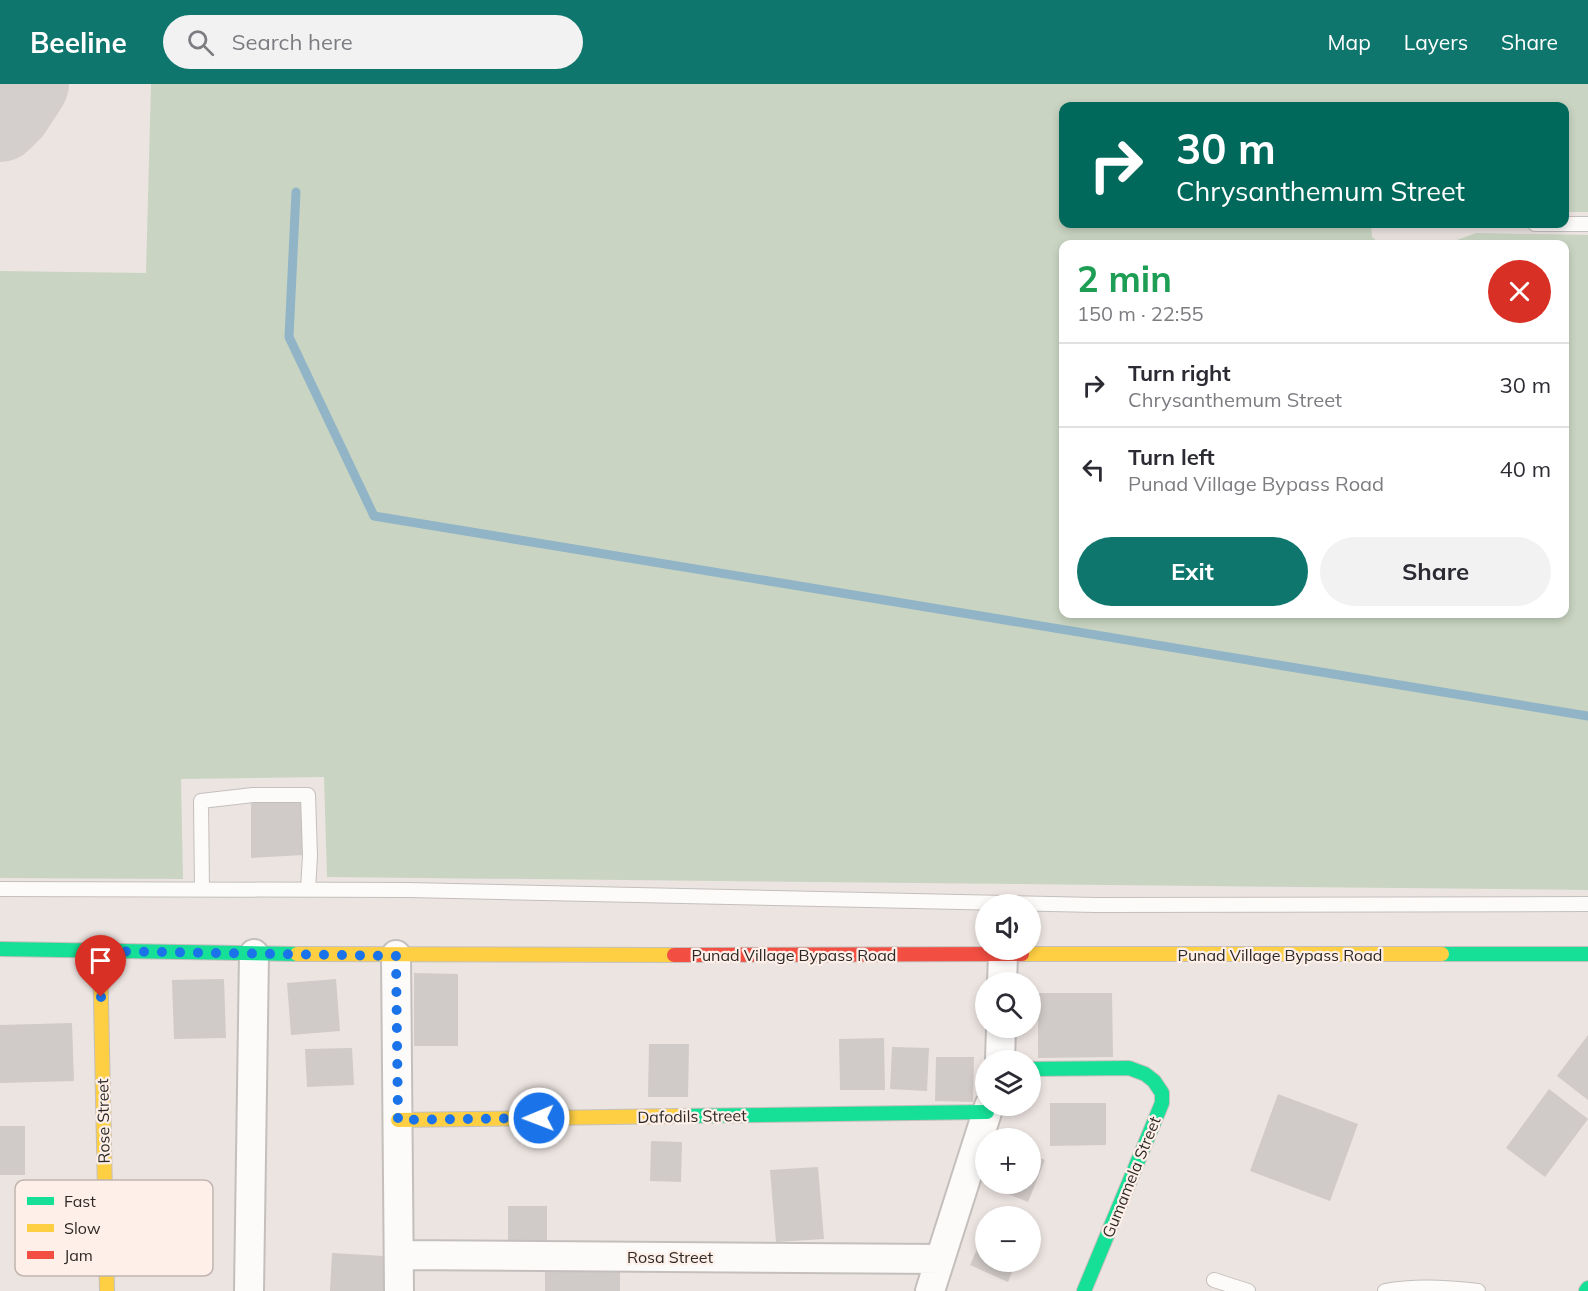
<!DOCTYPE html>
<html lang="en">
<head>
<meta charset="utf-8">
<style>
  :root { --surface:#fff; --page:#f2f2f3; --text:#2b2b33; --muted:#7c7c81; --line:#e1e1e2; --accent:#0f766e }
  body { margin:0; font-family:Mulish,sans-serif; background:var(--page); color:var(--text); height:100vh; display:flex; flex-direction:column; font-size:22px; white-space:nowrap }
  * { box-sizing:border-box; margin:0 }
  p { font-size:20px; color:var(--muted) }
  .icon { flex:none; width:33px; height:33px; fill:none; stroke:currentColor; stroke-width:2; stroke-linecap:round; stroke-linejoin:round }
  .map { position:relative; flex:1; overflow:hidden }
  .side { position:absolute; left:1059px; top:156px; width:510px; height:378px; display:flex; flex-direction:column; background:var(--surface); border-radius:12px; box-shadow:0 3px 9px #0003 }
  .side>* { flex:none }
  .banner { position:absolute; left:1059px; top:18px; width:510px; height:126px; border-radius:12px; box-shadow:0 3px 9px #0003; background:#00695c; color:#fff; overflow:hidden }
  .buttons { position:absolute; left:975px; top:810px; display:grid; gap:12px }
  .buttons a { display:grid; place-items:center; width:66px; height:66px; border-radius:50%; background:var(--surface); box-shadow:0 3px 9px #0003; font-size:30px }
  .pin { position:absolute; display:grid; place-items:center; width:51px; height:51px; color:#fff; margin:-62px -26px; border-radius:50% 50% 50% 0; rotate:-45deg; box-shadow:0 0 6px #0007 }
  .pin .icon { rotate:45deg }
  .me { position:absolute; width:66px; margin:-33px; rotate:269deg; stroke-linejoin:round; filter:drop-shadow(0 0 4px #0008) }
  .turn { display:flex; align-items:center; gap:21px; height:126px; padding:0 18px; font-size:27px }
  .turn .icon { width:78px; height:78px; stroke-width:2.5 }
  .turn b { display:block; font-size:42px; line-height:51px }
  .round { display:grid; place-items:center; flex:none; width:63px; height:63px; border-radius:32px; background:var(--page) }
  .headline { display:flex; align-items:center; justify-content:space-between; height:102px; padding:0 18px }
  h1 { font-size:36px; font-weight:700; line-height:45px; color:#1e9e55 }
  .button { display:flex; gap:12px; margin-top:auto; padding:12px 18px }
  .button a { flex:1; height:69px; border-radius:36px; background:var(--accent); color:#fff; font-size:24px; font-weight:700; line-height:69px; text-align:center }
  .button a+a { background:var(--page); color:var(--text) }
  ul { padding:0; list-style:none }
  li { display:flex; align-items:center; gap:18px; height:84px; padding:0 18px; border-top:2px solid var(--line) }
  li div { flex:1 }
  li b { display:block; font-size:22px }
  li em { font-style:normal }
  header { display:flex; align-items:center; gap:36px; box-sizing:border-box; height:84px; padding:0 30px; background:var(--accent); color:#fff }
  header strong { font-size:28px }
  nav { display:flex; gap:33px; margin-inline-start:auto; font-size:21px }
  .search { width:420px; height:54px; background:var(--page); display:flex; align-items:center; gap:15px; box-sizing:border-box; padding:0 21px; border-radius:33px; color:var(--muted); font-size:22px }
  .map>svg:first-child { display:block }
  .green { fill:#c9d5c2 }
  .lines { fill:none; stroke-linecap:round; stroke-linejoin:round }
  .stream { stroke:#92b4c7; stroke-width:9 }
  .taxiway { stroke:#d4cfcd; stroke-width:82 }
  .building { fill:#d0cac8 }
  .lane-casing { stroke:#c4bfbc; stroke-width:16 }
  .street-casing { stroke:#c4bfbc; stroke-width:32 }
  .fast-casing { stroke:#c4bfbc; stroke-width:16 }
  .slow-casing { stroke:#c4bfbc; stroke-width:16 }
  .jam-casing { stroke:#c4bfbc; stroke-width:16 }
  .lane { stroke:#fcfbfa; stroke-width:14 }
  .street { stroke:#fcfbfa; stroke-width:28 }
  .fast { stroke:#16e098; stroke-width:14 }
  .slow { stroke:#ffcf43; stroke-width:14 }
  .jam { stroke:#f24e42; stroke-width:14 }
  .route { stroke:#1a73e8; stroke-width:10; stroke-dasharray:0 18 }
  .labels { text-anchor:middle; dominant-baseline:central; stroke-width:4.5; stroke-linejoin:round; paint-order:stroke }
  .street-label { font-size:16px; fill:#2e2926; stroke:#fef0e9 }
  .key { fill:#fef0e9; stroke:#c0b4ae; stroke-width:1.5 }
  .key-label { font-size:16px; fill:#2e2926 }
</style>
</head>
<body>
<header>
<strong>Beeline</strong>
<div class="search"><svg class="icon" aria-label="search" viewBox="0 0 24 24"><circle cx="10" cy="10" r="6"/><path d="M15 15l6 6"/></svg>Search here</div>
<nav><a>Map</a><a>Layers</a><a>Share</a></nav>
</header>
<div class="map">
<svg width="1588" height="1207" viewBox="0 0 1588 1207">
  <rect width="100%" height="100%" fill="#ece4e1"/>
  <path class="green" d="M151 0H1588V128H1565L1564 22H1064V140H1371L1372 153 1381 160H1064V530H1564V160H1446L1476 149 1588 151V806L327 793 324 693 181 695 183 795 0 794V187L146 189Z"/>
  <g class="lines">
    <path class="stream" d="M296 108 289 253 374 432 1588 632"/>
    <path class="taxiway" d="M0 37 11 26 28 0"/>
  </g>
  <path class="building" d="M302 715 303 771 251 774V716Z
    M414 889 458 890V962H414Z
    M224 895 226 954 174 955 172 896Z
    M336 895 340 947 291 951 287 899Z
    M1038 909H1112L1113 973 1038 974Z
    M72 939 74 997 0 999V941Z
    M1588 951V1016L1557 992Z
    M884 954 885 1006H840L839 955Z
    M649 960H689L688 1013H648Z
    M892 963 929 964 927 1007 890 1005Z
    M352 964 354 1001 307 1003 305 965Z
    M936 973H974L973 1018 935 1017Z
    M1549 1005 1588 1035 1545 1093 1506 1064Z
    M1278 1010 1358 1040 1330 1117 1250 1087Z
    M1050 1019H1106V1061L1050 1062Z
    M0 1042H25V1091H0Z
    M651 1057 682 1058 681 1098 650 1097Z
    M1030 1070 1045 1076 1028 1118 989 1102 990 1100H1030Z
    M818 1083 824 1155 776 1158 770 1086Z
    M508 1122H547V1157H508Z
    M986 1145V1178H1016L1008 1198 970 1181Z
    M332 1169 384 1172 383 1207H330Z
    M545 1185H620V1207H545Z"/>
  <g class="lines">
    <defs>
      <path id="lane" d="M1535 140H1588
        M0 805 409 806 1096 821 1588 820
        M202 805 201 717 253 711H308L310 772 308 805
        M1214 1196 1248 1207
        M1385 1207C1416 1201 1447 1203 1478 1207"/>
      <path id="street" d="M396 871 399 1207
        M1002 898 1003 871
        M1000 976 1001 944
        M399 1171 940 1175
        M249 1207 254 870
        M930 1207 989 1022"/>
      <path id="fast" d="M0 865 297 870
        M1442 870H1588
        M1030 985 1129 984 1145 990 1154 997 1162 1009V1019L1084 1207
        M679 1032 987 1028
        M1586 1207 1588 1204"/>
      <path id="slow" d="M100 867 107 1207
        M297 870 674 871
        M1022 870H1442
        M398 1036 679 1032"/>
      <path id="jam" d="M674 871 1022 870"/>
    </defs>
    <use href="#lane" class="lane-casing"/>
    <use href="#street" class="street-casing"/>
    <use href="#fast" class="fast-casing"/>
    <use href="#slow" class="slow-casing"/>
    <use href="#jam" class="jam-casing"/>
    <use href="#lane" class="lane"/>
    <use href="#street" class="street"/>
    <use href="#fast" class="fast"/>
    <use href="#slow" class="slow"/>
    <use href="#jam" class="jam"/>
  </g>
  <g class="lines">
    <path class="route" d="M101 913 100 867 396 872 398 1036 539 1034"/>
  </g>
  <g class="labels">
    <g class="street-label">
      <text x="794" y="871">Punad Village Bypass Road</text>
      <text x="1280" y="871">Punad Village Bypass Road</text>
      <text transform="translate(692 1032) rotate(-1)">Dafodils Street</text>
      <text transform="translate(103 1037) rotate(-91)">Rose Street</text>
      <text transform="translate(1131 1093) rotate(-68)">Gumamela Street</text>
      <text x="670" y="1173">Rosa Street</text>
    </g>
  </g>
  <rect x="15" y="1096" width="198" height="96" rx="9" class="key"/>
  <rect x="27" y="1113" width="27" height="8" fill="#16e098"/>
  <rect x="27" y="1140" width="27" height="8" fill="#ffcf43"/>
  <rect x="27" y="1167" width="27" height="8" fill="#f24e42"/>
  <g class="key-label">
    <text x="64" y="1123">Fast</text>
    <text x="64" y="1150">Slow</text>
    <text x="64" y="1177">Jam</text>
  </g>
</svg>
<div class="buttons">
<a><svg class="icon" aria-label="sound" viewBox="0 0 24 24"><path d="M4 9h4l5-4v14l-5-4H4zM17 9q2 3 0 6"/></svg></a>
<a><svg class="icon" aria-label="search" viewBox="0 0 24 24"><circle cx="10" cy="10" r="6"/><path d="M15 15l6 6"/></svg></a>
<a><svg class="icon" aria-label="layers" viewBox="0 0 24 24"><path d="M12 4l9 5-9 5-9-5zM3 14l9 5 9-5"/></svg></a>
<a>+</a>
<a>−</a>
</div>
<div class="pin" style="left:101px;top:913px;background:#d93025"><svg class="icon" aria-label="arrive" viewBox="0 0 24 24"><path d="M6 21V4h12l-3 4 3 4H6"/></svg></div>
<svg class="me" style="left:539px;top:1034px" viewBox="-20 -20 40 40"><circle r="17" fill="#1a73e8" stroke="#fff" stroke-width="3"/><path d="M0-11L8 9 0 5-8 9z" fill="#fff"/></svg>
<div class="banner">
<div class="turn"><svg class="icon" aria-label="right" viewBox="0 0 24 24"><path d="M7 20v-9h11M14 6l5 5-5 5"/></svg><div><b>30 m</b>Chrysanthemum Street</div></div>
</div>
<section class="side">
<div class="headline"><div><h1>2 min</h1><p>150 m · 22:55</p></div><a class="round" style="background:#d93025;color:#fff"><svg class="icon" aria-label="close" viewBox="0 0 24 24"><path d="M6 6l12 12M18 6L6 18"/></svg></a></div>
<ul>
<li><svg class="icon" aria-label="right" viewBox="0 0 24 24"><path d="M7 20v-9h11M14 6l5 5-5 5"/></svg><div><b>Turn right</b><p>Chrysanthemum Street</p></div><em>30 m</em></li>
<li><svg class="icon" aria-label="left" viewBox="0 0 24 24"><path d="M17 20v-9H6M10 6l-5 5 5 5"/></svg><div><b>Turn left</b><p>Punad Village Bypass Road</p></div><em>40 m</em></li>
</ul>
<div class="button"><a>Exit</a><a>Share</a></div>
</section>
</div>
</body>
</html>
